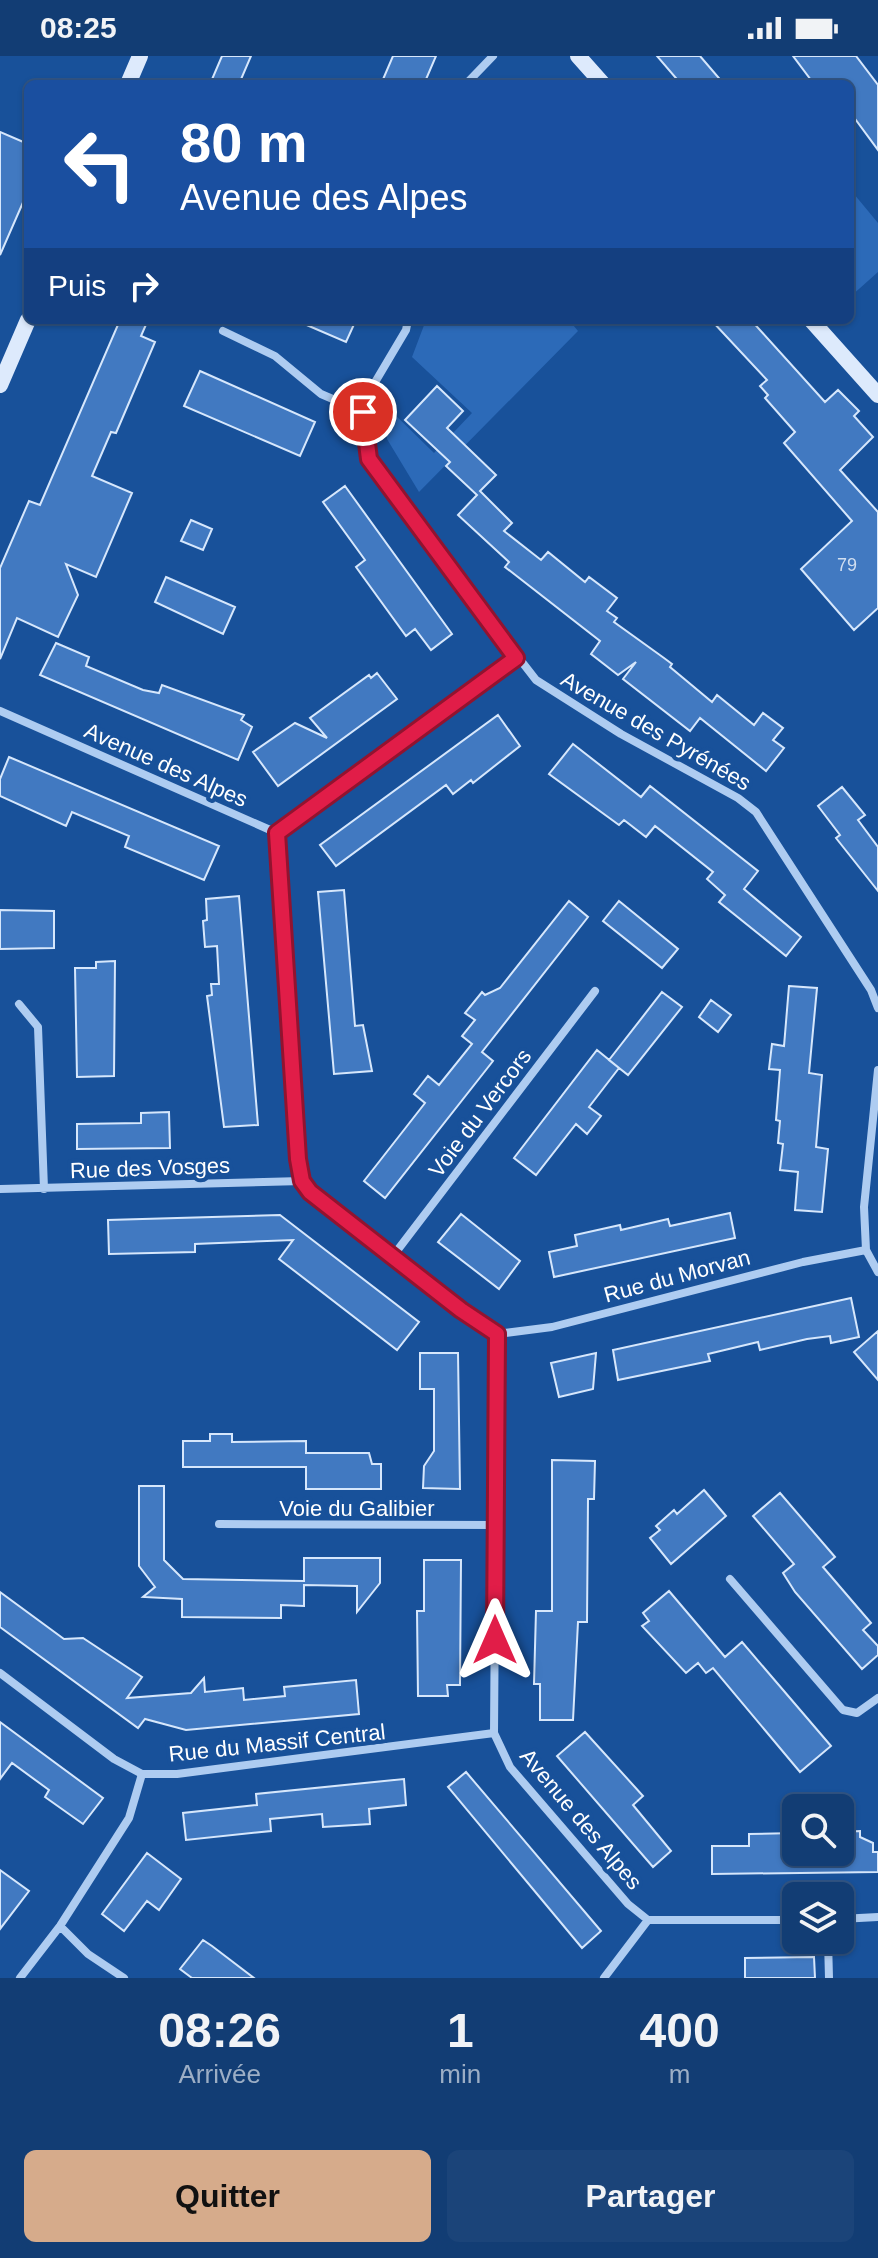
<!DOCTYPE html>
<html lang="fr">
<head>
<meta charset="utf-8">
<style>
  :root { --surface:#123d74; --page:#1b4479; --text:#f1f3f6; --muted:#9caec5; --line:#315686; --accent:#d6ab8b }
  body { margin:0; font-family:Helvetica,sans-serif; background:var(--page); color:var(--text); height:100vh; display:flex; flex-direction:column; font-size:30px; white-space:nowrap }
  * { box-sizing:border-box; margin:0 }
  p { font-size:26px; color:var(--muted) }
  .icon { flex:none; width:44px; height:44px; fill:none; stroke:currentColor; stroke-width:2; stroke-linecap:round; stroke-linejoin:round }
  .map { position:relative; height:1922px; overflow:hidden }
  .side { display:flex; flex-direction:column; background:var(--surface); flex:1 }
  .side>* { flex:none }
  .top-card { position:absolute; left:24px; top:24px; width:830px; height:244px; border-radius:12px; box-shadow:0 2px 6px #0004,0 0 0 2px var(--line); background:#1a4fa0; color:#fff; overflow:hidden }
  .buttons { position:absolute; left:782px; top:1738px; display:grid; gap:16px }
  .buttons a { display:grid; place-items:center; width:72px; height:72px; border-radius:12px; background:var(--surface); box-shadow:0 2px 6px #0004,0 0 0 2px var(--line); font-size:40px }
  .pin { position:absolute; display:grid; place-items:center; width:68px; height:68px; color:#fff; margin:-34px; border:4px solid #fff; border-radius:50%; box-shadow:0 2px 8px #0007 }
  .me { position:absolute; width:88px; margin:-44px; rotate:0deg; stroke-linejoin:round; filter:drop-shadow(0 0 6px #0008) }
  .turn { display:flex; align-items:center; gap:28px; height:168px; padding:0 24px; font-size:36px }
  .turn .icon { width:104px; height:104px; stroke-width:2.5 }
  .turn b { display:block; font-size:56px; line-height:68px }
  .then { display:flex; align-items:center; height:76px; padding:0 24px; background:#0003; gap:16px; font-size:30px }
  .eta { display:flex; justify-content:space-evenly; align-items:center; height:136px; text-align:center }
  .eta b { font-size:48px; font-weight:800; line-height:56px }
  .cta { display:flex; gap:16px; margin-top:auto; padding:16px 24px }
  .cta a { flex:1; height:92px; border-radius:12px; background:var(--accent); color:#111; font-size:32px; font-weight:800; line-height:92px; text-align:center }
  .cta a+a { background:var(--page); color:var(--text) }
  .status { display:flex; justify-content:space-between; align-items:center; height:56px; padding:0 40px; background:var(--surface); direction:ltr }
  .status svg { height:22px; fill:currentColor }
  .map>svg:first-child { display:block }
  .green { fill:#2c6ab8 }
  .building { fill:#4179c1; stroke:#d6e7fc; stroke-width:2 }
  .lines { fill:none; stroke-linecap:round; stroke-linejoin:round }
  .minor { stroke:#aeccf1; stroke-width:8 }
  .secondary { stroke:#ddeafc; stroke-width:16 }
  .route-casing { stroke:#92132f; stroke-width:20 }
  .route { stroke:#e11d48; stroke-width:14 }
  .labels { text-anchor:middle; dominant-baseline:central; stroke-width:8; stroke-linejoin:round; paint-order:stroke }
  .number-label { font-size:18px; fill:#d0def0 }
  .street-label { font-size:22px; fill:#fff; stroke:#18519a }
</style>
</head>
<body>
<div class="status"><b>08:25</b><svg viewBox="0 0 49 12"><path d="M0 12V9h3v3zM5 12V6h3v6zM10 12V3h3v9zM15 12V0h3v12zM26 1h20v11H26zM47 4h2v5h-2z"/></svg></div>
<div class="map">
<svg width="878" height="1922" viewBox="0 0 878 1922">
  <rect width="100%" height="100%" fill="#18519a"/>
  <path class="green" d="M854 138 878 167V216L850 241V141Z
    M426 264H569L578 275 419 436 387 383 386 350 434 397 472 357 412 301Z"/>
  <path class="building" d="M222 0H251L239 28H210Z
    M393 0H436L424 28H381Z
    M657 0H700L724 28H681Z
    M793 0H856L878 29V94L850 56V28H814Z
    M0 76 28 88V135L0 199Z
    M120 264H148L141 280 155 286 116 377 111 376 92 420 132 437 96 521 66 508 78 539 58 581 17 562 0 603V512L29 445 40 449Z
    M295 264H356L346 286Z
    M711 264H751L825 346 838 334 859 355 854 360 873 381 840 414 878 456V552L854 574 801 513 852 465 784 387 795 376 765 342 768 339 760 330 767 324Z
    M200 315 315 366 300 400 184 350Z
    M437 330 463 355 447 372 496 419 480 435 512 467 504 475 541 504 548 496 585 526 589 521 617 542 607 555 617 562 614 566 664 602 672 608 670 611 712 646 717 639 754 669 763 657 783 672 773 684 784 692 766 715 700 662 690 675 623 623 636 606 618 619 591 598 600 585 505 511 509 506 458 459 477 439 446 410 450 406 405 364Z
    M345 430 452 578 431 594 415 573 406 580 356 511 365 504 323 446Z
    M191 464 212 473 203 494 181 485Z
    M166 521 235 551 223 578 155 546Z
    M56 587 89 601 86 610 143 634 159 637 162 629 244 659 241 664 252 671 238 704 40 619Z
    M377 617 397 643 278 730 253 696 295 667 327 682 310 662 369 619 371 622Z
    M498 659 520 690 473 727 471 724 453 738 446 729 336 810 320 789Z
    M573 688 641 741 650 730 758 815 744 833 801 881 786 900 719 846 725 839 707 823 713 816 655 770 646 781 624 764 619 769 549 718Z
    M9 701 219 790 204 824 125 791 129 780 72 756 66 770 0 740V723Z
    M842 731 865 759 858 764 878 791V835L836 782 840 779 818 750Z
    M344 834 355 970 363 969 372 1015 334 1018 318 836Z
    M239 840 258 1069 224 1071 207 940 212 939 211 928H219L217 890 205 891 203 865 207 864 206 843Z
    M569 845 588 861 482 996 493 1005 385 1142 364 1125 425 1047 414 1038 428 1020 439 1029 472 988 462 980 475 964 465 957 482 936 485 939 500 932Z
    M619 845 678 893 662 912 603 865Z
    M0 854 54 855V892L0 893Z
    M115 905 114 1020 77 1021 75 912H96V906Z
    M789 930 817 932 809 1017 822 1019 816 1091 828 1093 822 1156 795 1154 798 1116 780 1114 783 1088 778 1087 780 1065 776 1064 780 1014 769 1013 772 988 784 990Z
    M662 936 682 951 628 1019 609 1004Z
    M711 944 731 959 718 976 699 961Z
    M597 994 619 1012 589 1051 601 1060 587 1078 576 1068 536 1119 514 1102Z
    M169 1056 170 1092 77 1093V1068L141 1067V1057Z
    M730 1157 735 1182 554 1221 549 1196 577 1190 575 1179 620 1169 621 1174 668 1163 670 1170Z
    M461 1158 520 1205 499 1233 438 1186Z
    M280 1159 419 1266 397 1294 279 1203 293 1184 195 1188V1196L109 1198 108 1164Z
    M851 1242 859 1281 831 1287 830 1280 807 1283 760 1294 758 1286 708 1298 710 1305 618 1324 613 1294Z
    M878 1275V1324L854 1296Z
    M420 1297H458L460 1433 423 1432 424 1410 434 1395V1333H420Z
    M596 1297 593 1333 559 1341 551 1307Z
    M210 1378H232V1386L306 1385V1397H369L372 1408H381V1433H306V1411H183V1385H210Z
    M552 1404 595 1405 594 1443H588L587 1566H578L573 1664H540V1628H534L536 1555H552Z
    M139 1430H164V1504L183 1523 304 1525V1502H380V1527L357 1556V1530L304 1529V1550L281 1549V1562L182 1561V1543L143 1541 155 1531 139 1510Z
    M704 1434 726 1460 671 1508 650 1482 660 1474 656 1470 674 1454 677 1458Z
    M780 1437 835 1501 823 1511 871 1567 863 1574 878 1590V1599L862 1613 795 1536 783 1517 794 1508 753 1460Z
    M424 1504H461L460 1629H447L448 1640H418L417 1555H424Z
    M669 1535 725 1601 742 1586 831 1690 800 1716 713 1612 706 1617 698 1607 686 1617 642 1570 649 1565 643 1557Z
    M0 1536 64 1583 83 1582 142 1621 127 1642 191 1637 204 1622 205 1636 243 1632 244 1644 285 1640 284 1631 356 1624 359 1658 186 1674 145 1663 138 1672 0 1571Z
    M0 1666 103 1742 83 1768 45 1741 49 1734 12 1707 0 1723Z
    M585 1676 643 1740 633 1749 671 1795 653 1811 557 1700Z
    M466 1716 601 1875 582 1892 448 1731Z
    M404 1723 406 1749 369 1753 370 1768 323 1771 322 1758 270 1763 271 1775 186 1784 183 1757 257 1749 256 1738Z
    M860 1775V1781L873 1787V1796H878V1816L712 1818V1790H749V1778L796 1777V1796H840V1776Z
    M147 1797 181 1823 159 1854 147 1845 124 1875 102 1858Z
    M0 1814 29 1835 0 1873Z
    M203 1884 212 1890 254 1922H192L180 1913Z
    M814 1901 815 1922H745V1902Z"/>
  <g class="lines">
    <path class="minor" d="M466 28 493 0
      M408 264 406 274 374 328 363 356 369 403 410 462 536 624 621 678 738 742 756 756 871 934 878 952
      M223 275 275 300 321 338 363 356
      M0 655 277 777
      M277 777 302 1125 310 1136 497 1278
      M277 777 516 602
      M19 948 38 971 44 1133
      M878 1014 864 1151 866 1194 878 1216
      M0 1133 302 1125
      M393 1200 595 935
      M497 1278 494 1677 510 1711 628 1848 648 1864H796
      M497 1278 552 1271 803 1206 866 1194
      M219 1468 496 1469
      M730 1523 843 1654 857 1657 878 1642
      M0 1617 114 1703 142 1718H177L494 1677
      M840 1863 878 1861
      M60 1870 88 1898 124 1922
      M828 1884 829 1922
      M20 1922 60 1870 129 1762 142 1718
      M604 1922 648 1864"/>
    <path class="secondary" d="M578 0 603 28
      M128 28 140 0
      M811 264 878 339
      M0 329 28 264"/>
  </g>
  <g class="lines">
    <defs>
      <path id="route" d="M363 356 369 403 516 602 277 777 298 1103 302 1125 310 1136 461 1254 497 1278 495 1584"/>
    </defs>
    <use href="#route" class="route-casing"/>
    <use href="#route" class="route"/>
  </g>
  <g class="labels">
    <g class="number-label">
      <text x="847" y="509">79</text>
    </g>
    <g class="street-label">
      <text transform="translate(656 675) rotate(30)">Avenue des Pyrénées</text>
      <text transform="translate(166 709) rotate(24)">Avenue des Alpes</text>
      <text transform="translate(480 1057) rotate(-53)">Voie du Vercors</text>
      <text transform="translate(150 1112) rotate(-2)">Rue des Vosges</text>
      <text transform="translate(677 1220) rotate(-15)">Rue du Morvan</text>
      <text x="357" y="1452">Voie du Galibier</text>
      <text transform="translate(277 1687) rotate(-6)">Rue du Massif Central</text>
      <text transform="translate(581 1763) rotate(50)">Avenue des Alpes</text>
    </g>
  </g>
</svg>
<div class="buttons">
<a><svg class="icon" aria-label="search" viewBox="0 0 24 24"><circle cx="10" cy="10" r="6"/><path d="M15 15l6 6"/></svg></a>
<a><svg class="icon" aria-label="layers" viewBox="0 0 24 24"><path d="M12 4l9 5-9 5-9-5zM3 14l9 5 9-5"/></svg></a>
</div>
<div class="pin" style="left:363px;top:356px;background:#d93025"><svg class="icon" aria-label="arrive" viewBox="0 0 24 24"><path d="M6 21V4h12l-3 4 3 4H6"/></svg></div>
<svg class="me" style="left:495px;top:1584px" viewBox="-20 -20 40 40"><path d="M0-17L14 15 0 8-14 15z" fill="#e11d48" stroke="#fff" stroke-width="4"/></svg>
<div class="top-card">
<div class="turn"><svg class="icon" aria-label="left" viewBox="0 0 24 24"><path d="M17 20v-9H6M10 6l-5 5 5 5"/></svg><div><b>80 m</b>Avenue des Alpes</div></div>
<div class="then">Puis<svg class="icon" aria-label="right" viewBox="0 0 24 24"><path d="M7 20v-9h11M14 6l5 5-5 5"/></svg></div>
</div>
</div>
<section class="side">
<div class="eta">
<div><b>08:26</b><p>Arrivée</p></div>
<div><b>1</b><p>min</p></div>
<div><b>400</b><p>m</p></div>
</div>
<div class="cta"><a>Quitter</a><a>Partager</a></div>
</section>
</body>
</html>
